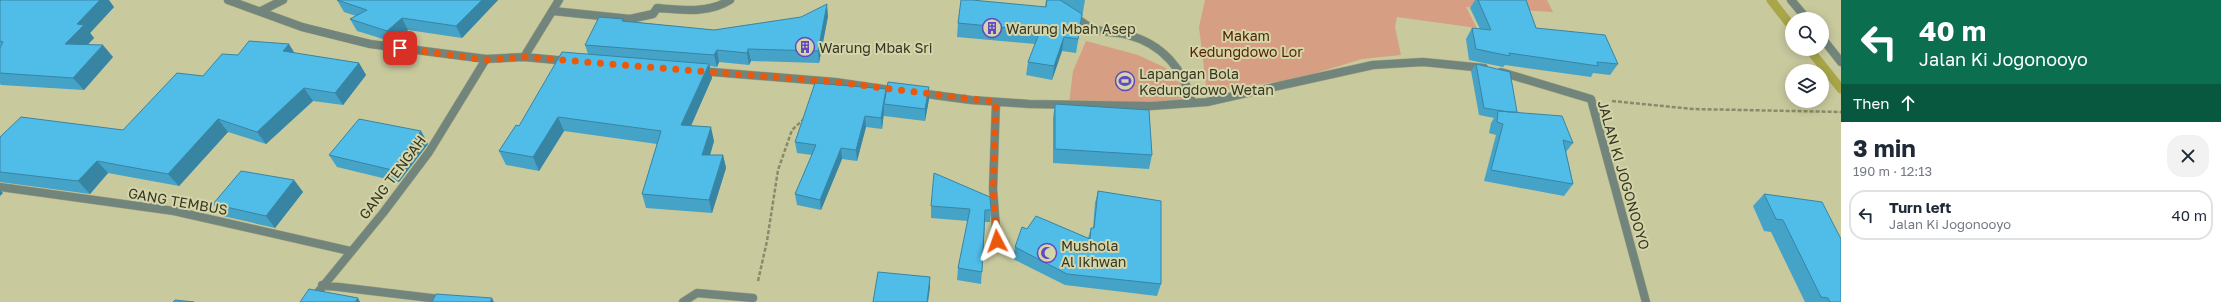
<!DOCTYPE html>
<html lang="en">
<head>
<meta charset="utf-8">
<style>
  :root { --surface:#fff; --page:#f2f2f3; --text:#1f2937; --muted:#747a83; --line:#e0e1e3 }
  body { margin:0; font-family:"Golos Text",sans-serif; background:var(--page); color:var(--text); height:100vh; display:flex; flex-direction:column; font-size:15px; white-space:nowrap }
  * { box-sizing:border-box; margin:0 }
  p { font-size:13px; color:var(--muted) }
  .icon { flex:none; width:22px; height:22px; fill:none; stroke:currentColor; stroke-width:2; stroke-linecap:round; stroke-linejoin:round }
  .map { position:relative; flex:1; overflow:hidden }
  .details { display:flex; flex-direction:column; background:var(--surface); width:380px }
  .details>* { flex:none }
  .top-card { background:#0b6e4f; color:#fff; overflow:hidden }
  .tools { position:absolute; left:1785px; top:12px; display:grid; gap:8px }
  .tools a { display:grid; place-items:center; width:44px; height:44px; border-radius:50%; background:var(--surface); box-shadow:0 2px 10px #0003; font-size:20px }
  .pin { position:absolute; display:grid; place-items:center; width:34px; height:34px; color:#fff; margin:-17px; border-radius:8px; box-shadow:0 2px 6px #0006 }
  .me { position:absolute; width:44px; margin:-22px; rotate:356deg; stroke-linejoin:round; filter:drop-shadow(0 0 3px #0008) }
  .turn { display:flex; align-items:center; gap:14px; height:84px; padding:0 12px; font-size:18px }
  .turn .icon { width:52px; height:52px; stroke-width:2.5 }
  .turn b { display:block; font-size:28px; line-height:34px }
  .then { display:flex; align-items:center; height:38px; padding:0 12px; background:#0003; gap:8px; font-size:15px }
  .round { display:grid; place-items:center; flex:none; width:42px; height:42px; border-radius:16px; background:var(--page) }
  .headline { display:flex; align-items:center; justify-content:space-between; height:68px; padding:0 12px }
  h1 { font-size:24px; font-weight:700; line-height:30px }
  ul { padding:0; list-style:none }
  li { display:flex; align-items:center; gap:12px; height:50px; margin:0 8px 6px; padding:0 4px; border:2px solid var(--line); border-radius:16px }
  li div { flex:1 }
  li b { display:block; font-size:15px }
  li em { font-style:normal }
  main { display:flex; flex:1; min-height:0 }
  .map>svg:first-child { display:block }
  .green { fill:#d69f84 }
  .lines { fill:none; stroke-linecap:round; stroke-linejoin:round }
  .stream { stroke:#a8a648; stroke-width:9 }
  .street-casing { stroke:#a5a680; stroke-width:9 }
  .path { stroke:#8a8a6a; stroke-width:2.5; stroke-dasharray:4 2; stroke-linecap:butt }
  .street { stroke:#71857d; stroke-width:8 }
  .wall { fill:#45a3c8 }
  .shaded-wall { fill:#3884a3 }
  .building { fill:#50bde9; stroke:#3884a3 }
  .route { stroke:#ea580c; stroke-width:7; stroke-dasharray:0 12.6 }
  .labels { text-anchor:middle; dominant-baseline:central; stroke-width:4; stroke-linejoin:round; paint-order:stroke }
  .poi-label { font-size:14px; fill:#363624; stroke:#d5d5aa; text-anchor:start }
  .park-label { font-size:14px; fill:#531f00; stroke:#d5d5aa }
  .street-label { font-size:14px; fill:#363624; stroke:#d5d5aa }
</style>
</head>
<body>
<main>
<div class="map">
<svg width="1841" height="302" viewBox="0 0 1841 302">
  <rect width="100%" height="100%" fill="#c8c99d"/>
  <path class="green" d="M1205 0H1547L1553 12 1466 7 1477 28 1397 17 1395 27 1401 55 1362 59 1300 78 1207 93 1199 27Z
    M1086 41 1138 55 1168 69 1187 92V100L1151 103H1069L1073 71Z"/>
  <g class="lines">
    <path class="stream" d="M1771 0 1792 27
      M1809 49 1841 89"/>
    <defs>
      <path id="street" d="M228 0 302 27 370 44 486 59 524 57 567 61
        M1791 0 1807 19
        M261 11 283 0
        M553 11 630 19 653 14 657 8C682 10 708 14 730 0
        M1073 16C1080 20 1086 26 1094 29 1105 33 1117 32 1128 35 1162 44 1184 69 1192 103
        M1822 38 1841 62
        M524 57 559 0
        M700 71 835 82 897 91
        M1501 72 1591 99 1646 302
        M919 93 971 100 1029 104 1151 106 1207 102 1373 65 1423 62 1484 68
        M996 102 993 189 997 241
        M0 187 174 211 350 251
        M322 285 464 302
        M310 302 383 213 429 152 486 59
        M683 302 697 293 753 298"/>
    </defs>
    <use href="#street" class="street-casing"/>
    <path class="path" d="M1612 101 1693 109 1841 112
      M758 281 767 241 778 170 792 130 805 118"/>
    <use href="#street" class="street"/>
  </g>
  <path class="wall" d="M0 0 114 7 90 33 94 38 88 44 113 57 84 90 1 85 0 84Z
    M337 0H498L462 38 408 30 393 42 357 31 350 19 356 16 344 12Z
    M1046 0H1085L1076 53 1062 51 1052 80 1026 75 1028 62 1035 44 957 37 958 23 1045 7Z
    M1475 0H1526L1536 28 1618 64 1610 75 1593 73 1591 77 1505 65 1503 67 1469 60 1466 39 1472 28 1480 29 1470 8Z
    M828 16 819 63 751 61 749 65 719 62 717 67 710 66 712 78 691 126 714 141 710 155H723L726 168 712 213 646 208 642 194 657 144 564 131 539 171 506 165 499 151 588 54 585 45 624 21 714 30Z
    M294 53 359 63 366 75 343 105 313 101 266 144 228 132 179 186 108 173 90 194 0 182V137L123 130 238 55Z
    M1476 64 1518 112 1573 143 1566 152 1573 184 1564 196 1484 181 1496 135 1489 133 1491 123 1494 118 1479 115 1471 71Z
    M886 94 929 99 925 121 884 116V112L882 129 866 127 857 161 842 159 821 210 797 205 795 194 812 155 797 153 795 142Z
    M1055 104 1152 155 1149 169 1053 163V118Z
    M421 131 428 144 399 182 337 167 329 155Z
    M294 180 303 192 275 228 223 216 213 204Z
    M1098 191 1161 284 1157 296 1065 285 1013 259 1015 247 1027 229 1088 238 1091 228H1093L1095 203Z
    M1764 194 1841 302H1805L1771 232 1764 231 1753 206Z
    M931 206 991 210 990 222H985L981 284 957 280 958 268 968 221 931 218Z"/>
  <path class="shaded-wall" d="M100 0H109L114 7 90 33 94 38 76 57 65 44 77 24Z
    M482 0H498L462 38 456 26Z
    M827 4 828 16 819 63 818 51Z
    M402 18 408 30 393 42 387 31Z
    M1064 37 1062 51 1052 80 1054 66Z
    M289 44 297 57 283 51Z
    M103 45 113 57 84 90 73 78Z
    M748 49 751 61 749 65 747 53Z
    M717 50 719 62 717 67 714 55Z
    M359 63 366 75 343 105 335 93Z
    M709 64 712 78 685 139 681 125Z
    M929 87V99L925 121V109Z
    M304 88 313 101 266 144 257 132Z
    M886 89V100L884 104V112L882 129 881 118Z
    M865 116 866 127 857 161 856 150Z
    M558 117 564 131 539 171 533 157Z
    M218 119 228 132 179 186 168 174Z
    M711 127 714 141 706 169 702 155Z
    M421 131 428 144 399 182 392 170Z
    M841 148 842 159 821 210 820 200Z
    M723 155 726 168 712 213 709 200Z
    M97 161 108 173 90 194 78 181Z
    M294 180 303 192 275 228 266 216Z
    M0 190 3 193 0 196Z
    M930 277V288L928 302H927Z
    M358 298 360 302H355Z
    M492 298 494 302H490Z"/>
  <path class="building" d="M0 0H100L77 24 84 25 65 44 103 45 73 78 0 73V48L3 42 0 41Z
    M337 0H482L456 26 402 18 387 31 350 19 367 10Z
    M961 0H972L1046 7 1047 0H1060L1082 14 1078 39 1064 37 1054 66 1028 62 1040 31 958 23Z
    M1478 0H1526L1536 28 1605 35 1618 64 1597 62 1598 66 1509 53 1510 56 1476 49 1472 28 1491 30Z
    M827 4 818 51 748 49 747 53 717 50 714 55 585 45 599 17 623 19 622 21 714 30 801 17Z
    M249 41 289 44 283 51 359 63 335 93 304 88 257 132 218 119 168 174 97 161 78 181 0 172V137L21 117 123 130 177 73 203 76 222 54 238 55Z
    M562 52 709 64 681 125 711 127 702 155H723L709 200 642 194 661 131 558 117 533 157 499 151 516 125 519 126Z
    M1476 64 1510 72 1517 112H1509L1484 108Z
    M888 82 929 87 925 109 884 104Z
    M815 83 886 89 881 118 865 116 856 150 841 148 820 200 795 194 816 145 795 142Z
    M1055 104 1149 110 1152 155 1055 149Z
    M1498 111 1562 116 1573 143 1563 140 1573 184 1491 170 1503 124 1497 122Z
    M359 119 421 131 392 170 329 155Z
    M241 171 294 180 266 216 213 204Z
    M934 173 990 197 991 210H985L982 272 958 268 970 209 931 206Z
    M1098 191 1161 201V284L1067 274 1015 247 1022 227 1027 229 1036 216 1090 239 1091 228H1094Z
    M1764 194 1822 202 1841 239V302H1830L1828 298 1821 297 1783 220 1776 219Z
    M878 272 930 277 927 302H873Z
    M309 289 358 298 355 302H300Z
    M436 294 492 298 490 302H432Z
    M175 300 194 302H173Z"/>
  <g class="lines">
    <path class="route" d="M400 48 486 60 524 57 835 82 996 102 993 189 997 241"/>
  </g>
  <defs>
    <symbol id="building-ring" viewBox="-11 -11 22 22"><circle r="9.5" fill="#d5d5aa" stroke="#6248c1" stroke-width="1.5"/><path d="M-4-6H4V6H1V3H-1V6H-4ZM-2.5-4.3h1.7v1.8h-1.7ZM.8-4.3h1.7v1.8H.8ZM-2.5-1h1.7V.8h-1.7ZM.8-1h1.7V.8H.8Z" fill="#6248c1"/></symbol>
    <symbol id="stadium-ring" viewBox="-11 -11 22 22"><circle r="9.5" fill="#d5d5aa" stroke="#6248c1" stroke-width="1.5"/><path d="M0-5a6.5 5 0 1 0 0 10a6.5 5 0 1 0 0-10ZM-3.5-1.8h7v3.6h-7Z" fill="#6248c1"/></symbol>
    <symbol id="mosque-ring" viewBox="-11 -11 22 22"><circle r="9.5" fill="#d5d5aa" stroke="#6248c1" stroke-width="1.5"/><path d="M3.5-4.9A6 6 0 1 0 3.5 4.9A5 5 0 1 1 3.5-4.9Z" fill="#6248c1"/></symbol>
  </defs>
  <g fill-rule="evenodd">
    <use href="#building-ring" x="981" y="17" width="22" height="22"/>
    <use href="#building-ring" x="794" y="36" width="22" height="22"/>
    <use href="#stadium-ring" x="1114" y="70" width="22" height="22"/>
    <use href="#mosque-ring" x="1036" y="242" width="22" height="22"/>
  </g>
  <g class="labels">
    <g class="poi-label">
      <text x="1006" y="28">Warung Mbah Asep</text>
      <text x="819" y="47">Warung Mbak Sri</text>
      <text x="1139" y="73">Lapangan Bola<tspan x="1139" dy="16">Kedungdowo Wetan</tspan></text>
      <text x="1061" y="245">Mushola<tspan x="1061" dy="16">Al Ikhwan</tspan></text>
    </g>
    <g class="park-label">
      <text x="1246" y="35">Makam<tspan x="1246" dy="16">Kedungdowo Lor</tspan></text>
    </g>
    <g class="street-label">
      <text transform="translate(1624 175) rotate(74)">JALAN KI JOGONOOYO</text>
      <text transform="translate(392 177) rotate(-53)">GANG TENGAH</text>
      <text transform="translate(178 201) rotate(10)">GANG TEMBUS</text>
    </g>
  </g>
</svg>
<div class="tools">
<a><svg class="icon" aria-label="search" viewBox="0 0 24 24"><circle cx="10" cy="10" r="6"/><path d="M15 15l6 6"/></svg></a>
<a><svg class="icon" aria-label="layers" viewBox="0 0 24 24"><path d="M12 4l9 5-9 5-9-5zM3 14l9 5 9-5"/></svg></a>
</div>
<div class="pin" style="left:400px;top:48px;background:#d93025"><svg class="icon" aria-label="arrive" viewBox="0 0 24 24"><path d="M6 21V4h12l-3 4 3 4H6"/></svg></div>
<svg class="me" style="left:997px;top:241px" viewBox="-20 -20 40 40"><path d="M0-17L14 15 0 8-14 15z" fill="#ea580c" stroke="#fff" stroke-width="4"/></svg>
</div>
<section class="details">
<div class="top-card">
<div class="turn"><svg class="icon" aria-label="left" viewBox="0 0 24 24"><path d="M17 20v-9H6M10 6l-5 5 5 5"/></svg><div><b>40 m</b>Jalan Ki Jogonooyo</div></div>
<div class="then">Then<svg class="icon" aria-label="ahead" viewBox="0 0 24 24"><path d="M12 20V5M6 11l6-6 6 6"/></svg></div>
</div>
<div class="headline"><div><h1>3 min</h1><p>190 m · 12:13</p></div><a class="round"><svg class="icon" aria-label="close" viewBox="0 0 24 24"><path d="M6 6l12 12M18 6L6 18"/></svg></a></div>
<ul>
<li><svg class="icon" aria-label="left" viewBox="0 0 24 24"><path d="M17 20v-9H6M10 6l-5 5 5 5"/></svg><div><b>Turn left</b><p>Jalan Ki Jogonooyo</p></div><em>40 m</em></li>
</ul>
</section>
</main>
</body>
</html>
